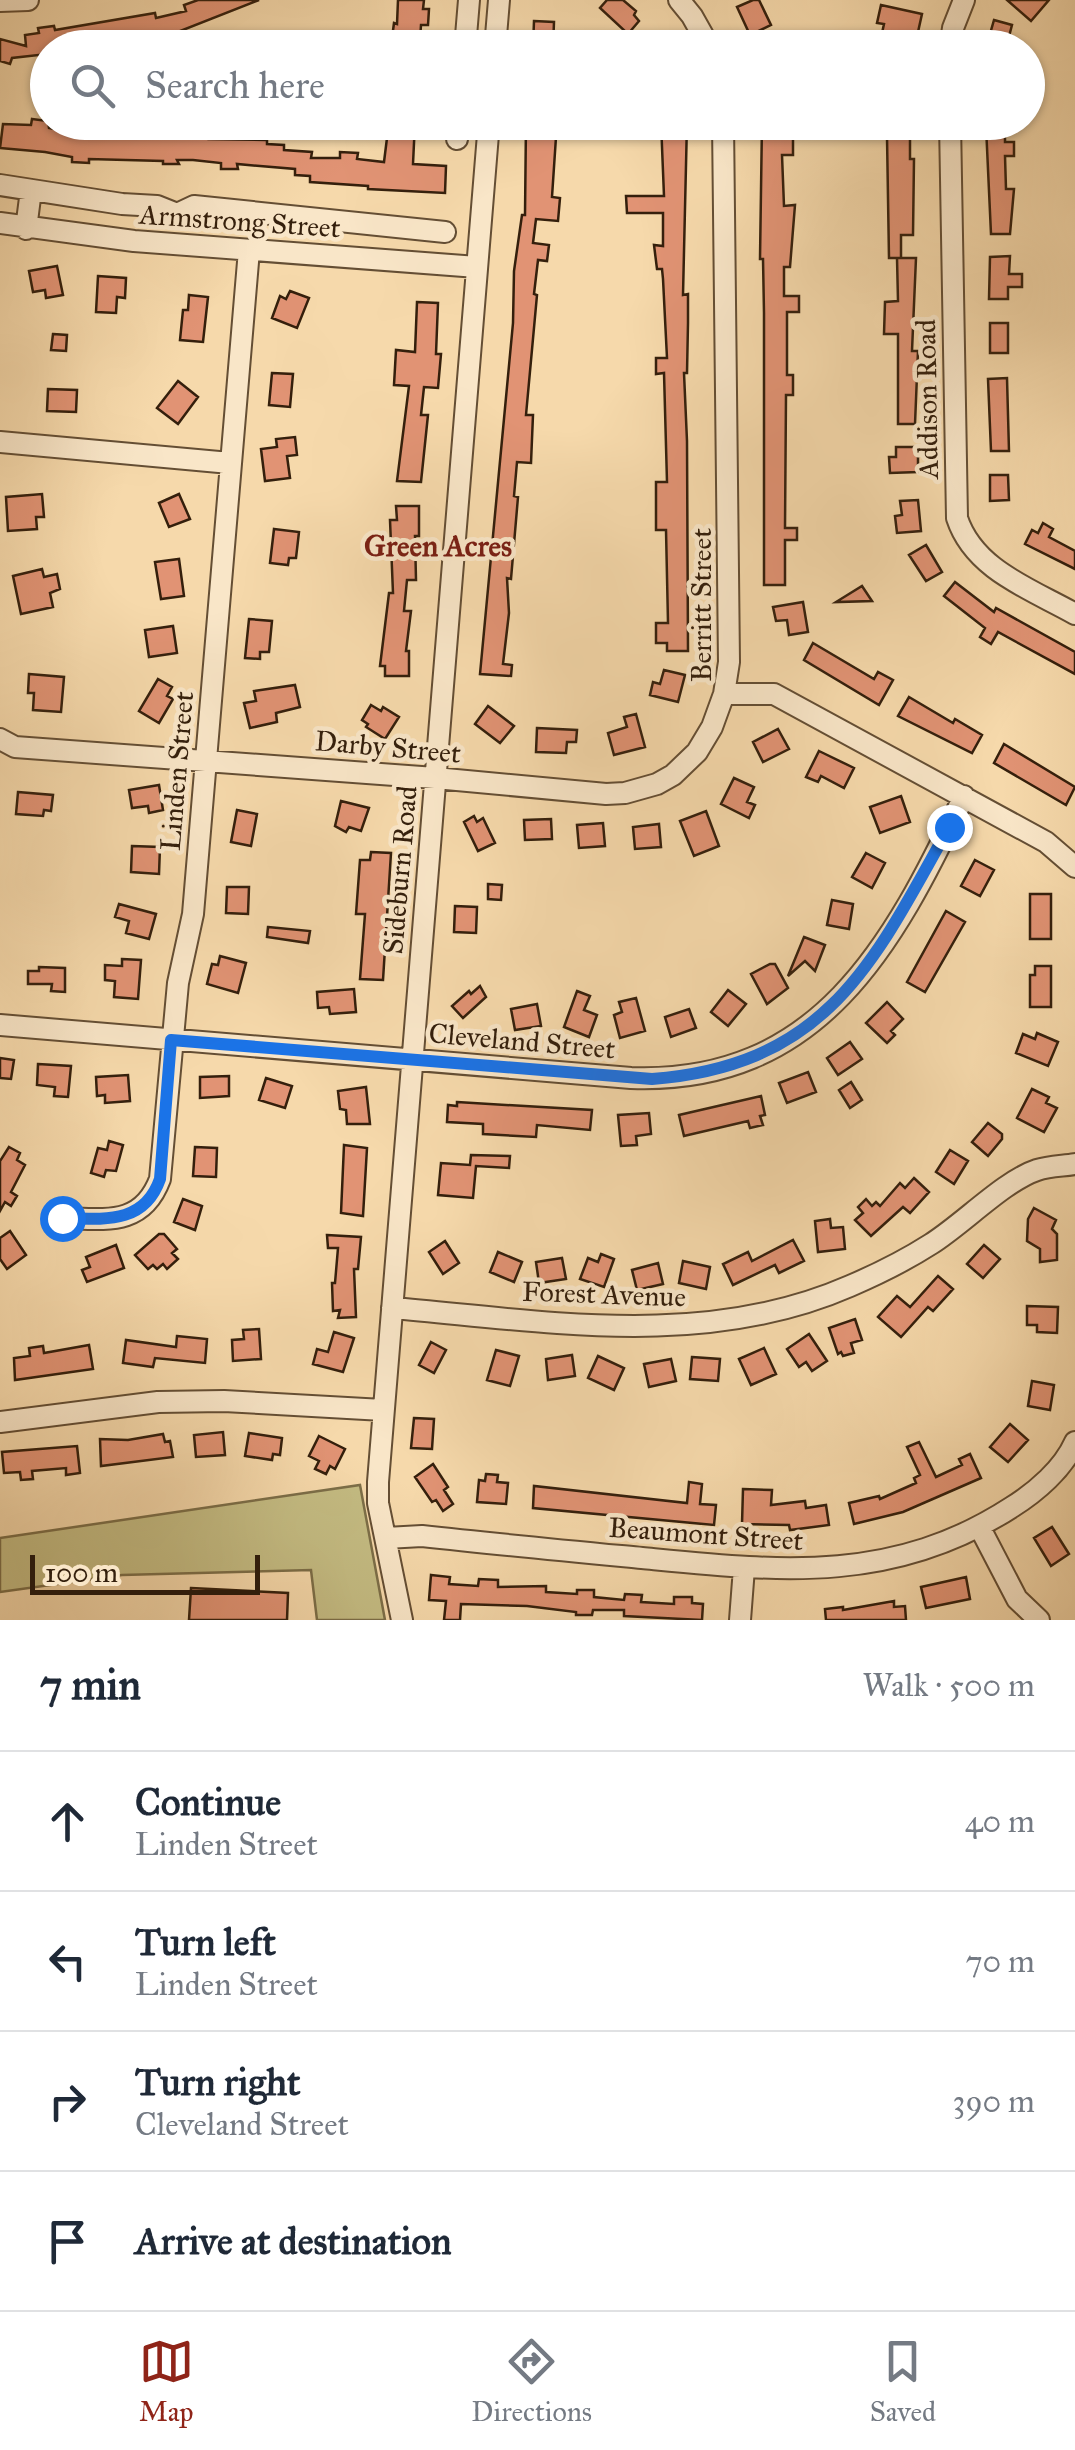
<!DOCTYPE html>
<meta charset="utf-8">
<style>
body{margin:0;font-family:"IM FELL Great Primer",serif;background:#f6f6f7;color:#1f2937}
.scale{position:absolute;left:30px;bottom:25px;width:230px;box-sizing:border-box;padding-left:10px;border:5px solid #341f0c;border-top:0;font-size:28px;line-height:35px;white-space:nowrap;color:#341f0c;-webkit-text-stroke:8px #f9e6c8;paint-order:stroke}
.stop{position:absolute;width:30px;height:30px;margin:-22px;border:8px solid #1a73e8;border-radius:50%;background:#fff}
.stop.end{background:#1a73e8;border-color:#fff;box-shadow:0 2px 10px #0008}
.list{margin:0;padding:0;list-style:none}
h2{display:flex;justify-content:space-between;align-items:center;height:130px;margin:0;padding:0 40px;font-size:42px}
h2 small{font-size:32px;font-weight:400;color:#747a83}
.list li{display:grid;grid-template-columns:65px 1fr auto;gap:30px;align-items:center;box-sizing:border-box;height:140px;padding:0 40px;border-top:2px solid #e0e1e3}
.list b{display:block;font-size:38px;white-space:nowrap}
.list p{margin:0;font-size:32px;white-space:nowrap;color:#747a83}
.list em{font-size:32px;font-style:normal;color:#747a83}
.icon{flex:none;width:55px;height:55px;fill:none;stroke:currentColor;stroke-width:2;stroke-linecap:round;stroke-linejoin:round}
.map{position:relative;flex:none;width:1075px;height:1620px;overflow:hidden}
.search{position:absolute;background:#fff;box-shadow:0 2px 8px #0004;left:30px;right:30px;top:30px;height:110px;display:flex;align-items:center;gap:25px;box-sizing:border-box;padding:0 35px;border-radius:55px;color:#747a83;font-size:38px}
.sheet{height:690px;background:#fff}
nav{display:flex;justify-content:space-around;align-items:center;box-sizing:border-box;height:140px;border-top:2px solid #e0e1e3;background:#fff;font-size:28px;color:#747a83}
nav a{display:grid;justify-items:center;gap:5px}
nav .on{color:#8f2418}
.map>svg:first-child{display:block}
.green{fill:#c4bc83;stroke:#7c6e48;stroke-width:2.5}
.building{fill:#e19374;stroke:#341f0c;stroke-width:2.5}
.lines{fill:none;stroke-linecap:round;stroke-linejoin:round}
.minor-casing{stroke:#644e34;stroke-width:24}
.minor{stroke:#f9e6c8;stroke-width:20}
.route{stroke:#1a73e8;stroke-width:12}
.labels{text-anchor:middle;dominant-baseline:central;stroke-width:9;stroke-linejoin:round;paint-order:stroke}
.street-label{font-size:28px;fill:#341f0c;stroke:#f9e6c8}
.neighbourhood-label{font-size:30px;font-weight:bold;fill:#7a1f14;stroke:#f9e6c8}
</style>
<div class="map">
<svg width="1075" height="1620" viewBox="0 0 1075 1620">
<rect width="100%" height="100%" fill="#f6d9ab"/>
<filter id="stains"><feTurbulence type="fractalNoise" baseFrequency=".002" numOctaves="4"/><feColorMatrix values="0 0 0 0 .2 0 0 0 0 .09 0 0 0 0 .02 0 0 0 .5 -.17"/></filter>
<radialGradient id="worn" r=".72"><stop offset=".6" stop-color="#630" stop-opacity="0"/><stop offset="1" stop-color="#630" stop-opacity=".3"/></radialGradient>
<!-- green -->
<path class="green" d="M360 1485 385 1620H317L311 1570 122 1575 0 1592V1538Z"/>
<!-- building -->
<path class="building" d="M198 0H259L175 33 176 38 133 43 134 48H48V54L12 58 10 64 0 61V39L26 46 25 35 39 33 38 28 54 26 55 30 155 13 156 18 186 11 184 5Z
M398 0H424L423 9H429L428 25H421L420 40 392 38 394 23 397 24Z
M607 0H623L636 11 634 15 639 21 628 34 600 8Z
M753 0H759L771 25 750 35 737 7Z
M1007 0H1049L1031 21Z
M881 5 922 14 916 41 882 33 884 24 877 23Z
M994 20 1012 25 1006 48H986Z
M534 21 554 22 553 48H533Z
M32 119 48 121 49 128 91 136 92 132 133 137 134 134 179 136V132L210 136 209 139 267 140V144L284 145V150L312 152 311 158H340V152L358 153 357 159 384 162 389 122H415L413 164 446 166 445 193 368 189V186L310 182V176L295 175V169L237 164 238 169H221V163L193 160H177L179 164H163V161L89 159V163L72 162V157L45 152 0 148 3 124 31 125Z
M526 122H557L552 197 560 198 558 221 536 219 533 243 549 245 547 261 538 260 534 294 537 295 526 415H533L531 463 517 462 514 496 518 497 511 579 507 578 509 613 503 664 512 665 511 676 480 674 513 323 514 271 522 215H525Z
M661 122H687L683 295 688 294V323L687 373H684L687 441 688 651H667V643H656V623H668L666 530H656V482H667L664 373 656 374V358H667L663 279 662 269H657L654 245 663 246V213H627L626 196H664Z
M762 122H793V155H782L784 206 795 205 790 267H784V296H799V312H787V375H793V395H786L785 528H797V540H785V585H764V313L763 259H760Z
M910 122V159H914L913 235H901V258H889L887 137H877V123Z
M986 126H1005V142H1014V156H1005L1006 189H1014L1010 234H991Z
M1010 256 1009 274H1022V287H1008V299H989L990 257Z
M897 258H916L912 351H918L915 424H898V334H884L885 302 898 301Z
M57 266 63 295 46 298 45 290 33 292 29 271Z
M98 276 126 278 125 298 117 297 116 313 96 312Z
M290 291 309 298 297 328 272 318 280 296 286 299Z
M189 295 208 297 203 342 180 340 183 310H188Z
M417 302 438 303 436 354H441L438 388 424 387 421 415H428L421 482 397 481 409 386 394 385 396 350 415 352Z
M990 323H1008V353H990Z
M53 334 67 335 66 351 51 350Z
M272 373 293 374 290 407 269 405Z
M1007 378 1009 451H991L988 379Z
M178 381 198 397 178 424 157 408Z
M48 389 77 390 76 412 47 411Z
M295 437 297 455 287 456 290 478 265 481 261 449 277 447 276 439Z
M896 447H918V472L890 473 889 457H896Z
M990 475H1008L1009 500 990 501Z
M42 494 44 517H36L37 529 8 531 6 497Z
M179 494 190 519 169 527 159 503Z
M918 500 921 531 897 533 895 516 902 515 900 501Z
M396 506H419V536H415L416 580H407L404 611H411L406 651H409V676H385V666H380L389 593H393L390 520H397Z
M1043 523 1053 529 1049 537 1075 551V569L1025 544 1032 530 1038 533Z
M274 529 299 532 296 558H289L288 565 270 563Z
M926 545 942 572 926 581 909 555Z
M179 559 184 596 161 599 155 562Z
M42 569 44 577 57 574 60 589 50 593 53 607 21 614 13 576Z
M955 582 994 612 996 608 1075 652V674L998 632 991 644 980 637 985 628 944 596Z
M862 586 872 601 836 602Z
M803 602 808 632 789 635 787 620 776 621 773 607Z
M249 619 272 621 269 652H260V659L245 658Z
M173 626 177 653 149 657 145 630Z
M813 643 874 679 878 672 893 680 879 705 804 660Z
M664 670 685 675 678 702 650 695 653 682 660 684Z
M29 674 64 677 61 712 33 710 34 693H28Z
M158 679 172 687 167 696 173 699 159 723 139 711Z
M295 685 300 707 276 713 277 722 250 728 244 703 256 701 254 691Z
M909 697 953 723 955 719 982 735 972 753 898 716Z
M371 705 381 711 383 707 399 717 385 739 366 727 368 724 362 720Z
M488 706 514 726 500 743 475 724Z
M636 714 645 747 614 755 608 733 627 727 624 717Z
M537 728 577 730 576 742H567L566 753 536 752Z
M778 729 789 749 763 762 753 742Z
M1004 744 1075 787 1066 805 994 763Z
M819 751 854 768 844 788 821 776 818 782 806 777Z
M734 778 754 787 747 802 755 805 749 818 721 804Z
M159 785 163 810 149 813 148 806 132 808 129 790Z
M18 792 53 795 51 811 44 810 43 816 16 814Z
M901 796 910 822 880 833 870 807Z
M341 801 369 808 361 831 349 827 346 832 335 826Z
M237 810 257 814 251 846 231 842Z
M706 811 719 846 694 856 680 821Z
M474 816 477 822 483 818 495 843 478 851 464 822Z
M551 819 552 839 525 840 524 820Z
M603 823 605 846 579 848 577 825Z
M659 824 661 847 635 849 633 827Z
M132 846 160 847 159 874 131 872Z
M371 852 391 853 383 980 360 979 365 914H356L360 860H370Z
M866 853 885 863 872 888 852 877Z
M975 860 994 870 980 896 961 886Z
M488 884 502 885 501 900 488 899Z
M227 887H249L248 914 226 913Z
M1030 894H1051V939H1030Z
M832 900 853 904 849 929 827 925Z
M119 904 156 914 149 939 126 933 129 921 115 917Z
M455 906 477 907 476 933 454 932Z
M946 911 965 922 925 992 907 982Z
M268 927 310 931 308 943 267 937Z
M804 937 825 945 815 971 805 961 788 976Z
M220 956 246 963 238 993 207 984 212 964 218 965Z
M122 959 141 960 138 999 114 997 115 981 105 980V965L122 966Z
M770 964H775L788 988 767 1004 751 974Z
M1035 966H1051V1007H1030V975H1035Z
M39 967 65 968V992L51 991 52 984H28V971H39Z
M480 986 486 997 463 1018 452 1006 469 991 471 994Z
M354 989 356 1012 330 1014 329 1007 318 1008 317 992Z
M728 990 746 1004 728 1026 711 1012Z
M577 991 590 996 584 1010 597 1015 589 1037 564 1027Z
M636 998 645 1031 620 1038 614 1015 622 1012 619 1002Z
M887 1002 903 1019 891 1031 895 1035 887 1043 866 1023Z
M537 1004 541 1026 515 1030 511 1009Z
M689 1009 696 1028 671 1037 665 1017Z
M1037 1033 1058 1042 1048 1066 1016 1053 1023 1034 1035 1039Z
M850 1042 862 1059 838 1075 827 1058Z
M0 1058 14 1060 11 1079 0 1078Z
M38 1064 71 1066 68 1097 54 1096 55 1087 37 1085Z
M808 1072 816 1092 787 1103 779 1083Z
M128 1075 130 1101 105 1103V1095L97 1096 96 1077Z
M229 1076V1096L200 1098V1077Z
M266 1078 292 1086 285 1108 259 1100Z
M851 1082 862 1100 850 1108 839 1090Z
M366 1087 370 1124H347L346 1110 340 1109 338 1091Z
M1032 1089 1049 1097 1046 1103 1057 1108 1044 1132 1017 1118Z
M761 1096 765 1115 760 1116 763 1125 750 1128 748 1121 684 1136 679 1115Z
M457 1102 592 1110 590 1130 537 1125 536 1137 483 1134V1124L447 1122 448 1105 457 1106Z
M649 1113 651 1134 636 1136 637 1145 621 1146 618 1115Z
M988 1123 1002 1134V1139L988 1156 972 1142Z
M109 1141 123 1145 116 1171 106 1170 104 1177 91 1173 98 1148 107 1150Z
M344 1145 367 1148 363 1216 341 1213Z
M9 1147 20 1153 17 1160 25 1165 11 1192 17 1196 11 1206 5 1202 0 1211V1161Z
M195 1147 217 1148 216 1177 193 1176Z
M950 1150 968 1161 954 1184 936 1172Z
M471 1155 510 1156 509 1168 476 1166 473 1198 438 1195 441 1163 470 1165Z
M914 1178 929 1192 910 1213 903 1207 871 1236 855 1220 863 1213 858 1207 866 1199 872 1206 876 1202 880 1206 900 1183 905 1188Z
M183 1199 202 1206 195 1230 174 1222Z
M1034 1208 1056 1220 1052 1229 1057 1234V1260L1040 1262V1249L1027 1241 1028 1219Z
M830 1219 831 1228 843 1227 845 1249 818 1252 815 1221Z
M10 1231 26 1255 7 1269 0 1259V1238Z
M159 1234H164L177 1249 172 1253 178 1259 167 1269 163 1264 157 1269 153 1265 148 1269 135 1255Z
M327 1235 361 1237 358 1269H354L356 1317 338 1318 340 1310 333 1311 332 1283H335L338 1248H328Z
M793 1240 804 1261 779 1273 775 1265 733 1285 723 1264 748 1252 752 1261Z
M445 1241 459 1263 443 1274 429 1252Z
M116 1245 124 1268 87 1282 82 1270 90 1267 86 1257Z
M984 1245 1000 1259 983 1278 967 1264Z
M498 1252 522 1262 514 1282 490 1272Z
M601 1254 614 1259 604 1287 580 1279 588 1258 598 1262Z
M562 1258 566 1279 539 1283 536 1262Z
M683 1261 710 1267 706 1289 679 1283Z
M658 1263 663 1284 637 1290 632 1270Z
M938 1276 953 1289 933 1311 928 1307 901 1337 878 1317 897 1296 910 1307Z
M1027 1306 1058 1307 1057 1333 1037 1332V1325H1027Z
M855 1319 862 1340 851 1343 854 1353 843 1356 841 1352 838 1354 829 1328Z
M259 1329 261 1359 233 1361 232 1340 244 1339 243 1330Z
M334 1332 354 1338 343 1372 313 1364 317 1349 328 1352Z
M809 1334 827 1361 812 1371 806 1362 799 1367 787 1349Z
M177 1336 207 1339 205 1363 155 1358 153 1367 123 1363 126 1340 176 1347Z
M431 1342 446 1350 434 1373 419 1365Z
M89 1345 93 1369 15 1380 14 1358 30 1356 29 1348 43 1346 44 1353Z
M764 1348 776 1374 751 1385 739 1359Z
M496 1350 519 1356 510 1386 487 1380Z
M572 1355 575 1376 548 1380 546 1359Z
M598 1356 624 1368 614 1390 588 1378Z
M692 1357 720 1359 718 1381 690 1379Z
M671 1359 676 1381 649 1387 644 1364Z
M1032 1381 1054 1385 1050 1410 1028 1406Z
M414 1418 434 1419 432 1449 411 1448Z
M1010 1424 1028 1440 1008 1462 990 1447Z
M223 1432 225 1455 196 1457 194 1435Z
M249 1433 282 1438 280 1455 273 1454 272 1460 245 1456Z
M163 1434 165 1442 170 1441 173 1457 101 1466 100 1439 128 1440Z
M319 1436 345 1449 335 1469 330 1466 326 1474 315 1469 319 1461 309 1456Z
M919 1442 936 1477 962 1465 959 1459 970 1454 981 1478 903 1512 854 1524 849 1503 879 1496 880 1499 916 1483 914 1478 920 1475 907 1447Z
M77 1446 80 1473 66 1475V1468L32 1471 33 1479 21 1480 20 1472 4 1473 2 1452Z
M433 1464 448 1487 444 1490 453 1504 443 1511 436 1500 432 1502 415 1477Z
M486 1474 498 1475 497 1482 508 1483 506 1504 477 1502 479 1480 485 1481Z
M689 1482 702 1484 700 1504 716 1505 714 1525 533 1508 534 1486 687 1503Z
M743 1489 772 1490 771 1505 805 1501 806 1508 826 1505 829 1525 790 1530 789 1525 742 1524Z
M1052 1527 1069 1554 1051 1566 1034 1538Z
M431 1575 450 1577 449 1584 478 1586 479 1579 498 1580V1587L546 1586V1592L577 1594V1590H594V1597L624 1600 625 1594 642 1595 641 1602 674 1604V1597H692V1603L703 1604 702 1620 624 1616V1610H593L592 1615H576V1612L527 1606 461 1604 460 1620H444L446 1601 429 1600Z
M966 1577 970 1599 926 1608 921 1587Z
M191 1588 288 1593 287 1620H189Z
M894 1601V1607L905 1606 906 1620H826L825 1609 843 1607V1610Z"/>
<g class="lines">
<!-- minor casing -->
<g class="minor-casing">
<path id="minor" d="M679 0 692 16 710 48
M0 1 28 0
M465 48 469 0
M495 48 499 0
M950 48 953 28 964 0
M950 122 957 518C974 570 1031 589 1075 614
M457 139 459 122
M0 185 122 204 157 206 177 214 194 206 445 232
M0 223 134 241 477 267
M26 229 31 190
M0 442 230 463
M724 694H774L1046 842 1075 867
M0 739 15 747 435 778 606 794 625 793 657 784 673 775 697 752 712 727 724 694 729 662 723 122
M0 1025 631 1078C819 1085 893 945 964 796
M62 1218C105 1219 142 1227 160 1179L178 983 193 914 249 250
M392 1308C545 1321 704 1350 850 1286 878 1274 906 1260 931 1244 963 1224 1004 1181 1037 1170 1049 1166 1063 1166 1075 1164
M0 1422 158 1402 224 1401 383 1410
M980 1528 1017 1599 1039 1620
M386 1538 422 1536C495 1544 569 1551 642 1558 777 1571 892 1585 1012 1507 1036 1492 1063 1469 1075 1442
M402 1620 378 1503V1482L489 122
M740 1620 744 1568"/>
</g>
<!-- minor -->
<use href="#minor" class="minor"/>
</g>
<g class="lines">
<!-- route -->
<path class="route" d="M62 1218C103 1219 144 1225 160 1179L171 1040 652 1079C827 1065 873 964 949 827"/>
</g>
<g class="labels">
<!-- street labels -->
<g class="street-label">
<text transform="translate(240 221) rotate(4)">Armstrong Street</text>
<text transform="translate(927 399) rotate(-91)">Addison Road</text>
<text transform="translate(701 605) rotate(-90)">Berritt Street</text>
<text transform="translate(388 747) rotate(5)">Darby Street</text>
<text transform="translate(177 771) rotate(-85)">Linden Street</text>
<text transform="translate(400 870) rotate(-85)">Sideburn Road</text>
<text transform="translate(522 1041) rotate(5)">Cleveland Street</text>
<text transform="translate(604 1294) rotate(2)">Forest Avenue</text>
<text transform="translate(706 1534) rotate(4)">Beaumont Street</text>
</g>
<!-- neighbourhood labels -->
<g class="neighbourhood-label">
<text x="438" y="546">Green Acres</text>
</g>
</g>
<rect width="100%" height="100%" filter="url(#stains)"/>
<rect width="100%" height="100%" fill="url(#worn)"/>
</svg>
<div class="scale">100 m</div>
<div class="stop" style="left:62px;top:1218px"></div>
<div class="stop end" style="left:949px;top:827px"></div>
<div class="search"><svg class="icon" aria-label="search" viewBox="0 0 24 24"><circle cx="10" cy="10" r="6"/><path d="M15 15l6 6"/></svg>Search here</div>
</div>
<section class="sheet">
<h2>7 min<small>Walk · 500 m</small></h2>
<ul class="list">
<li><svg class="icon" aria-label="ahead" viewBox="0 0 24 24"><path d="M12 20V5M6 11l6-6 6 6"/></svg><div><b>Continue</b><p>Linden Street</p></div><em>40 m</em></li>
<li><svg class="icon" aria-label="left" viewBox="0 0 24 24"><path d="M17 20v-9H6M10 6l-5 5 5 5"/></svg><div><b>Turn left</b><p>Linden Street</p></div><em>70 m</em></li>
<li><svg class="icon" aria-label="right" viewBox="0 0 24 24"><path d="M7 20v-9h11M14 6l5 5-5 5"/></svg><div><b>Turn right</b><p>Cleveland Street</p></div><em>390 m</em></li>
<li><svg class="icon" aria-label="arrive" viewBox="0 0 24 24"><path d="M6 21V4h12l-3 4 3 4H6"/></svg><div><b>Arrive at destination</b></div></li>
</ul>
</section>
<nav>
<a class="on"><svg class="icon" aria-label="map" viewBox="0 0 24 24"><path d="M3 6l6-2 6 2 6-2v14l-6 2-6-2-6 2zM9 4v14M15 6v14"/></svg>Map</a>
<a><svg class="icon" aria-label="directions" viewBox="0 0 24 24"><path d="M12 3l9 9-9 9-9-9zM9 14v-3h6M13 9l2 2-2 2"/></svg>Directions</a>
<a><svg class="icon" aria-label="saved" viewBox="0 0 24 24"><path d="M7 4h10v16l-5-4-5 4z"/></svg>Saved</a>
</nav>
